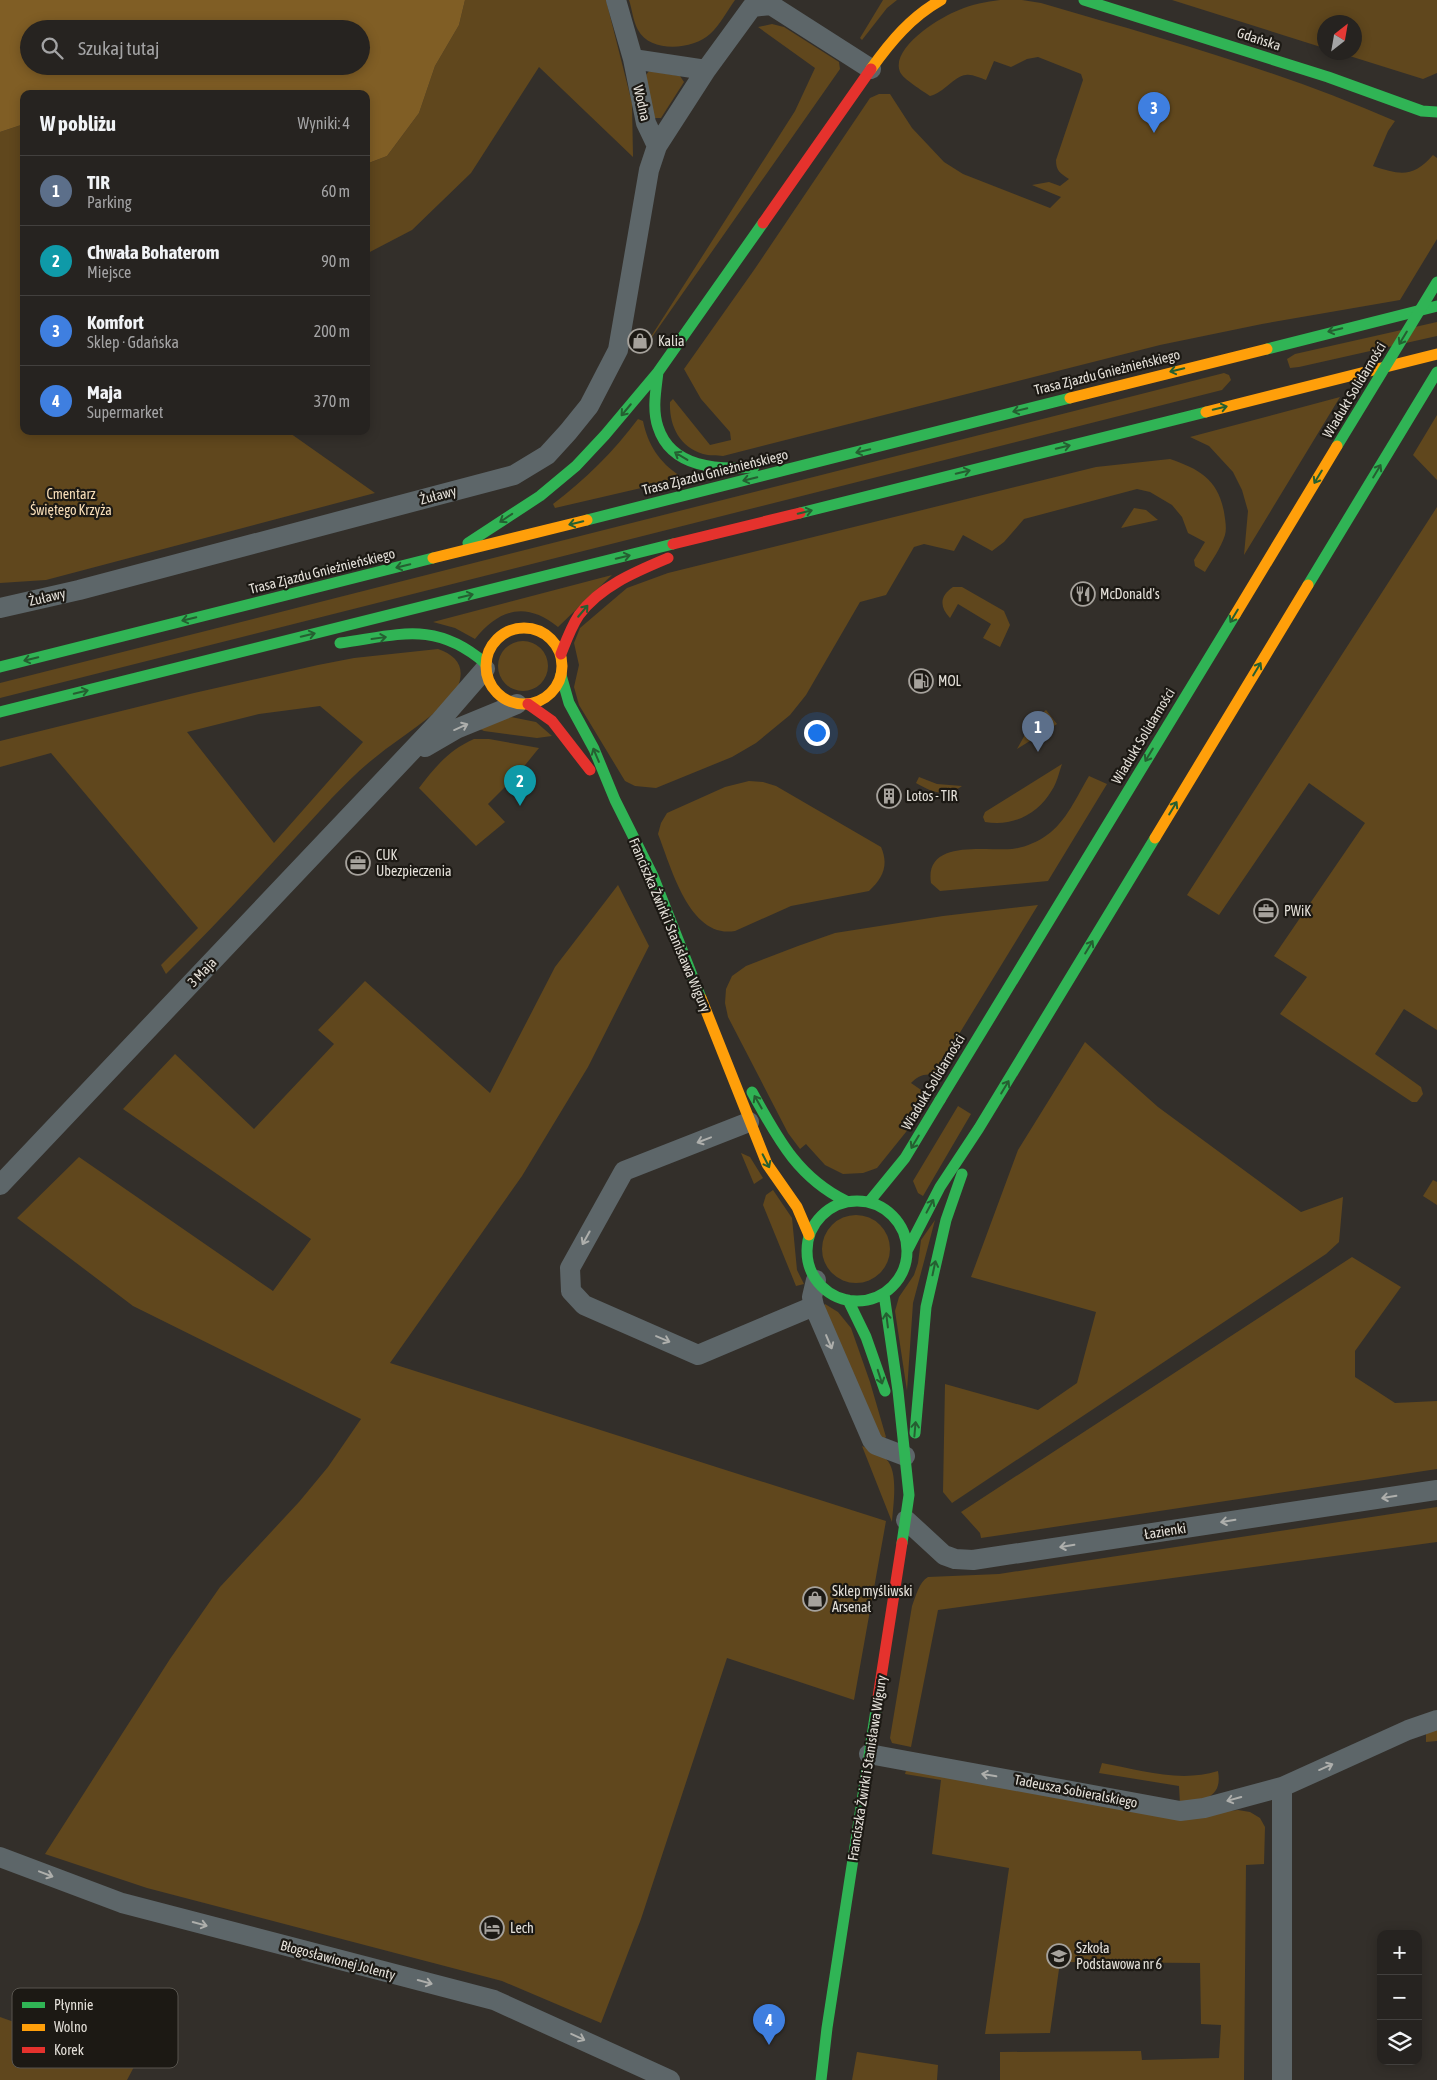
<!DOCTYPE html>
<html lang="pl">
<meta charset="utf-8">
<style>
body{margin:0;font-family:"Asap Condensed",sans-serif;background:#322f2d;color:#f1f3f6}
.controls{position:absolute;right:15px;bottom:15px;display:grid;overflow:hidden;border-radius:10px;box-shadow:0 2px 12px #0003}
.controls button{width:45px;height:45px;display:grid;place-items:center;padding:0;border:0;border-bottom:1px solid #42403e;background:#262320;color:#f1f3f6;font:25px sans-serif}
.compass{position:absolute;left:1317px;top:15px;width:45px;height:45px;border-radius:50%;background:#262320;box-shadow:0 2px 12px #0003;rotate:31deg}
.you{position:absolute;left:816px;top:732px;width:18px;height:18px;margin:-12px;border:4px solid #fff;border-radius:50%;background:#1a73e8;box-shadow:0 0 0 8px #1a73e833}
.badge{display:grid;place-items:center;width:32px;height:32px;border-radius:50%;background:#ea580c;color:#fff;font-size:16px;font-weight:700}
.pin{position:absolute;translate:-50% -41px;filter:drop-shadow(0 1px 2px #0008)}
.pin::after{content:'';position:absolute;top:26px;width:18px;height:15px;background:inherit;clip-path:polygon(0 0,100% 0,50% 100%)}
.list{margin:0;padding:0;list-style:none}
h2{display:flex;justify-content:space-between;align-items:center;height:65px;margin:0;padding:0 20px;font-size:21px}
h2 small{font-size:16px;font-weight:400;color:#a4a4a5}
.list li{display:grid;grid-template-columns:32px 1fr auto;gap:15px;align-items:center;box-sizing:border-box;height:70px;padding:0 20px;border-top:1px solid #42403e}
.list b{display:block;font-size:19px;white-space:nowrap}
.list p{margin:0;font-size:16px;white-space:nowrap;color:#a4a4a5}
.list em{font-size:16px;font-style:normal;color:#a4a4a5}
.icon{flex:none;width:28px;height:28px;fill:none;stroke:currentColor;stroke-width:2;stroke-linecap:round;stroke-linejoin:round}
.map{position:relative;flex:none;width:1437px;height:2080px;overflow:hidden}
.search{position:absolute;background:#262320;box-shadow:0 2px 12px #0003;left:20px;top:20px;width:350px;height:55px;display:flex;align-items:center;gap:12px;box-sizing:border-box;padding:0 18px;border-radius:28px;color:#a4a4a5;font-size:19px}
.panel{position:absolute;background:#262320;box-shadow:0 2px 12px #0003;left:20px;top:90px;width:350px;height:345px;border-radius:10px}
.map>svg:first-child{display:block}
.green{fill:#60471d;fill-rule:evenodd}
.water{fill:#805e25;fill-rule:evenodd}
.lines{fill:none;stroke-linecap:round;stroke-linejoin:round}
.street{stroke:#5d6669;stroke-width:20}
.fast{stroke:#30b455;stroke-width:11}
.slow{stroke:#ff9f0a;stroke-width:11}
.jam{stroke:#e5322d;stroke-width:11}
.fast-bridge{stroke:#30b455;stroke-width:11}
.slow-bridge{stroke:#ff9f0a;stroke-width:11}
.oneway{stroke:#255f31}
.oneway2{stroke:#aeafac}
.labels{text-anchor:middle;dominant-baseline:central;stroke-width:4.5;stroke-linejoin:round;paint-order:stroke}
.street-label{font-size:14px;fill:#e4e0d9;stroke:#1c1914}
.poi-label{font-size:14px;fill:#e4e0d9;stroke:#1c1914;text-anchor:start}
.park-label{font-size:14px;fill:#f9dfb9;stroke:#1c1914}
.key{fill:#1c1914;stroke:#58554f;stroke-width:1}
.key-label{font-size:14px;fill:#e4e0d9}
</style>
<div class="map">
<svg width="1437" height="2080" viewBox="0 0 1437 2080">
<rect width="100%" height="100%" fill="#332f2a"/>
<!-- green -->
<path class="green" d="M465 0H606L632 103 633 157 539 67 471 173 412 230 366 254V164L387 156 419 113 435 66 459 25Z
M629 0H735C727 11 720 25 710 34 693 50 650 53 638 30 633 21 632 9 629 0Z
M883 0H897L887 8 862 40 860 38Z
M1000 0H1022L1041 3C1161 38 1281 71 1395 121L1388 131 1373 166C1400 175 1413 178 1433 155L1437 158V239L1400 300 1262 324 1160 345 723 456C717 455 709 456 703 454 679 447 669 425 670 402L673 399 710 445 731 440 730 432 701 399 684 369 754 270 870 98 879 94H890L912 128 944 162 963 174 1050 208 1061 197 1032 185 1049 182 1060 186 1069 179C1060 173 1056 171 1056 160L1083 80 1081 74 1038 57 1027 59 1011 67 994 61 986 80C980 78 972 74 966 75 954 76 944 93 930 96 923 91 903 79 900 72 890 48 940 17 959 10 972 4 986 2 1000 0Z
M1172 0H1437V73L1423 79 1340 53 1354 52V22H1324V48Z
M772 24 784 27 839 62 840 69 638 357 795 111 815 68 758 27Z
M649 71 680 76 684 82 661 118H653L646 75Z
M24 124V431H287L375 493 46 580 0 583V132Z
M1437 322V336L1299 367 1290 368 1287 359 1295 354Z
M1224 373 1229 375 1231 380 1222 390 0 698V683Z
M1340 397 1244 555 1248 511 1242 490 1233 472 1209 446 1190 437Z
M1437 415V480L1413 455Z
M638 419 643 421C648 445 659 462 680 476V479L555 508 553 504C585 480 614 451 638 419Z
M1170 459C1199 469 1218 479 1224 512 1225 519 1227 528 1225 535 1221 548 1212 560 1205 572L1195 566 1194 560 1205 542 1188 533 1182 517 1172 505 1150 492 1137 489 1024 519 1004 542 992 551 963 535 954 551 924 544 914 547 886 595 860 602 806 695 790 715 756 743 732 757 656 788 635 786 625 781 579 705 574 687 579 665 574 643 580 628 627 588 668 573 1096 467Z
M1437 507V1030L1404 1009 1375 1054 1421 1087 1423 1094 1417 1102H1412L1280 1014 1307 977 1274 956 1365 823 1309 783 1219 915 1187 895Z
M1134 508 1146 510 1158 520 1121 528Z
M612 575 558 627C526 601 499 609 475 639L455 628 433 622Z
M953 587H962L1004 611 1010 625 1000 647 983 638 991 624 958 604 950 618C939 606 940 596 953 587Z
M498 666a25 25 0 1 1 50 0a25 25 0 1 1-50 0Z
M438 649C458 656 466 668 457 689 449 706 399 739 382 752 350 776 324 807 296 837 254 883 211 930 166 974L161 965 198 928 51 753 0 767V741L194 693 318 665 354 658ZM320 706 363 742 274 843 187 732 259 714Z
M1046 710 1057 724 1017 749 1031 724Z
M511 717 536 722 552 736 537 738 484 731 478 728Z
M474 739H489L539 748 517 775 488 804 505 822 476 846 419 788C435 767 449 750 474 739Z
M1062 764C1059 772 1057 783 1052 790 1038 814 1013 827 985 822L983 817 985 812Z
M1089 776 1107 784 1048 881 940 891 931 883C924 839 985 851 1012 849 1023 848 1038 842 1047 835 1066 822 1077 796 1089 776Z
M919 777 937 784 962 786C945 798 932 792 916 783Z
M749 781 763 782 776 786 881 847C889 865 883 878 869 891L791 906 735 931C689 939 671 866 658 834L661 823 667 813 725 787Z
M618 885 649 946 588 1067 522 1176 390 1363 886 1521 854 1700 727 1658 641 1919 601 2023 502 1981 147 1888 45 1854 170 1659 220 1587 299 1502 328 1467 361 1419 133 1306 17 1218 79 1157 273 1291 311 1239 123 1109 175 1054 254 1129 334 1044 318 1030 365 981 490 1093 555 967Z
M1038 905 934 1075C925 1073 917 1076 911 1083L924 1092 910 1127 877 1168 863 1173 843 1174 825 1165 806 1144 800 1149 788 1133 728 1017 725 1003 726 989 732 976 746 966 798 946 835 933 943 916Z
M1085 1042 1158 1107 1301 1212 1343 1197 1339 1242 1326 1254 952 1503 943 1492 945 1384 1038 1410 1077 1383 1096 1312 971 1277 1018 1150Z
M958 1106 971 1114 923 1196 918 1193 913 1181Z
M741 1153 750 1157 763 1178 754 1184Z
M1433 1180 1437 1182V1205L1423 1196Z
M773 1190 792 1218 797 1270 804 1284 796 1286 763 1205 766 1195Z
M822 1249a34 34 0 1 1 68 0a34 34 0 1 1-68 0Z
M935 1220 913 1303 907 1391 895 1311 899 1297 914 1275 918 1263 921 1240Z
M1352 1257 1401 1287 1355 1351V1377L1395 1403 1437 1401V1469L981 1538 980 1533 961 1512Z
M825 1304 838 1312 851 1328 870 1382 886 1437 884 1439 876 1434 823 1307Z
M862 1446C870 1449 880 1453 886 1459 899 1471 893 1506 892 1522Z
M1437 1507V1542L938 1610 911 1747 892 1743 890 1738 912 1606C916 1596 919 1582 928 1577L999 1574Z
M1437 1729V1741L1426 1742V1733Z
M1102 1763C1140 1770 1180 1783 1218 1771 1223 1799 1202 1800 1180 1804L1179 1786 1099 1773Z
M907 1767 1181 1817 1238 1810 1250 1812 1260 1818 1265 1827 1264 1864 1246 1865 1244 2080H1000V2052L1141 2051 1142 2060 1219 2058 1221 2025 1201 2024 1200 1963 1060 1962 1050 2033 985 2034 1009 1868 932 1854 941 1780 905 1774Z
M0 2017 135 2065 127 2080H0Z
M857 2052 938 2065 937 2080H852Z"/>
<!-- water -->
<path class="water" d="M0 0H465L459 25 435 66 419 113 387 156 366 164V94H24V124L0 132ZM29 29H361V66H29Z"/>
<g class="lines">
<!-- street -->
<path class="street" d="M616 0 633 59 646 123 657 146
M633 59 706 70
M0 608 79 590 514 475 547 455 568 432 589 406 618 350 649 170 657 146 706 70 752 7 771 5 871 69
M425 747 456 729 517 704
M749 1122 624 1171 570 1268 571 1291 584 1305 698 1355 814 1306
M0 1185 439 722 485 669
M816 1280 812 1297 814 1306 872 1440 876 1445 905 1456
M906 1520 944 1555 955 1559 973 1560 1437 1490
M869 1754 1180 1811 1204 1808 1282 1787 1408 1730 1437 1720
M1282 1787V2080
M0 1857 122 1903 494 2000 670 2080"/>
<!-- fast -->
<path class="fast" d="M1084 0 1328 77 1422 111 1437 112
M1267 349 1437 306
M658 372C656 390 652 409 658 427 671 468 718 470 754 467
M800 513 1206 412
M587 520 1070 398
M468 543 540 496 576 466 605 435 658 372 763 223
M1308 585 1437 372
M340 643C399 635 435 620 485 663
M0 667 433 558
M561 675 569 703 594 749 615 800 653 876 701 998
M0 712 673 544
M752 1092C777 1137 797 1177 846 1201
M807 1251a50 50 0 1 1 100 0a50 50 0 1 1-100 0Z
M869 1202 905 1158 940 1100
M908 1249 940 1187 979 1128 1155 838
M884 1294 898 1391 909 1495 902 1543
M848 1300 866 1337 885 1391
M915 1433 926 1307 946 1220 962 1174
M821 2080 827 2028 878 1697"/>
<!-- slow -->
<path class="slow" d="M871 69C891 41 911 17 941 0
M1070 398 1267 349
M1206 412 1437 354
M433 558 587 520
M486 666a38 38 0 1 1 76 0a38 38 0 1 1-76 0Z
M1155 838 1308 585
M701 998 767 1164 797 1207 809 1235"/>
<!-- jam -->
<path class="jam" d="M763 223 871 69
M673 544 800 513
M561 654C566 641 571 627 579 615 600 586 637 571 668 558
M528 704 552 721 590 770
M878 1697 902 1543"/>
<!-- fast-bridge -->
<path class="fast-bridge" d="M1337 446 1437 282
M940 1100 1235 615"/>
<!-- slow-bridge -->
<path class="slow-bridge" d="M1235 615 1337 446"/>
</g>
<!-- one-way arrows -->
<defs><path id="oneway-shaft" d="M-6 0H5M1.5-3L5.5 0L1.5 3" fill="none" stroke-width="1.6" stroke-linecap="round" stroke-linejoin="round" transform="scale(1.25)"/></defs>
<g class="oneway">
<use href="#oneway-shaft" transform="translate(1335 330) rotate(166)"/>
<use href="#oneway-shaft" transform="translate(1403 338) rotate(121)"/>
<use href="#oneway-shaft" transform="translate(1177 370) rotate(166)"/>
<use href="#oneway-shaft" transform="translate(1220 408) rotate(-14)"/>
<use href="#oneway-shaft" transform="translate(626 410) rotate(130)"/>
<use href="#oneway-shaft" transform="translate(1020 410) rotate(166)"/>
<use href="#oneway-shaft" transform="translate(1063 447) rotate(-14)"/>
<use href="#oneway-shaft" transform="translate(863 451) rotate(166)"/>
<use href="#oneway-shaft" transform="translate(681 456) rotate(-149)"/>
<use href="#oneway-shaft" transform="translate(1377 471) rotate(-59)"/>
<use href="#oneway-shaft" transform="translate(963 472) rotate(-14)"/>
<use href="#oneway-shaft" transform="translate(1318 477) rotate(121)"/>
<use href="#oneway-shaft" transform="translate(750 479) rotate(166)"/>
<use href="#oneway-shaft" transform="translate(805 512) rotate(-14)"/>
<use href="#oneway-shaft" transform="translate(506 518) rotate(146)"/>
<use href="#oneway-shaft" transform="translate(576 523) rotate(166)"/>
<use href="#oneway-shaft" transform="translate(623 557) rotate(-14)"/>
<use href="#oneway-shaft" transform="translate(403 566) rotate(166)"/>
<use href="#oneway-shaft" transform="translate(466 596) rotate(-14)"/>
<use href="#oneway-shaft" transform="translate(583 611) rotate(-50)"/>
<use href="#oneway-shaft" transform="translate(1234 616) rotate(121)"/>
<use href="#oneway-shaft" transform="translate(189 619) rotate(166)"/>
<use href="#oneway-shaft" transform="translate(308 635) rotate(-14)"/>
<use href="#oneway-shaft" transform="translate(379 638) rotate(-8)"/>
<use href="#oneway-shaft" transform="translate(31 659) rotate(166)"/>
<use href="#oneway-shaft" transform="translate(1257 669) rotate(-59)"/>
<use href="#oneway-shaft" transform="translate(81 692) rotate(-14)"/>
<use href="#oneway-shaft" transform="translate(596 755) rotate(-113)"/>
<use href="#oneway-shaft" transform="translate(1149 755) rotate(121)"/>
<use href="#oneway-shaft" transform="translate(1173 808) rotate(-59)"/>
<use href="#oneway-shaft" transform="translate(1089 947) rotate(-59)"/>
<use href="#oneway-shaft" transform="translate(1005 1087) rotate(-59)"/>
<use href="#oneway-shaft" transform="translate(758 1102) rotate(-120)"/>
<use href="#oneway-shaft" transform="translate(915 1142) rotate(121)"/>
<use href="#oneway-shaft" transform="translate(766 1161) rotate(63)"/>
<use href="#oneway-shaft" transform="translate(930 1206) rotate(-62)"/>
<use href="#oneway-shaft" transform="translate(934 1268) rotate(-78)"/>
<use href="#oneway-shaft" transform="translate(887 1320) rotate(-97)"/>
<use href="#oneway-shaft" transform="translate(880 1377) rotate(72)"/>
<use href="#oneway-shaft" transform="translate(915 1429) rotate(-85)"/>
</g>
<g class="oneway2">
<use href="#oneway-shaft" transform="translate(461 727) rotate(-24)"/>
<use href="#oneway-shaft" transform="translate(704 1140) rotate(159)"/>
<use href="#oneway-shaft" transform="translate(586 1238) rotate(119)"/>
<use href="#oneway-shaft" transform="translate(663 1339) rotate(23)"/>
<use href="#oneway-shaft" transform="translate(829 1342) rotate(67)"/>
<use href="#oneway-shaft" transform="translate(1389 1497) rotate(171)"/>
<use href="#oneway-shaft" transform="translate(1228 1521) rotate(171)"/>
<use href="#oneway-shaft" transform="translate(1067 1546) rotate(171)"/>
<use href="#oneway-shaft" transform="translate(1326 1767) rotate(-24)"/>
<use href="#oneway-shaft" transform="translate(989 1775) rotate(-170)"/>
<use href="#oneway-shaft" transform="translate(1234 1799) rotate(165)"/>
<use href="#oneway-shaft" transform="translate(46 1874) rotate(21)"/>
<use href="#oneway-shaft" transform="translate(200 1924) rotate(15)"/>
<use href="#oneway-shaft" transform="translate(425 1982) rotate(15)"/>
<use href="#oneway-shaft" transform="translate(578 2037) rotate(25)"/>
</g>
<!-- icons -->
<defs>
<g id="shop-ring" transform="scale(1.25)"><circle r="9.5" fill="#1c1914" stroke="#a6a29c" stroke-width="1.5"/><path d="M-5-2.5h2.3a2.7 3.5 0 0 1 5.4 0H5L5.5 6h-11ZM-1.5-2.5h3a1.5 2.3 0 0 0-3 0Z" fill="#a6a29c"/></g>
<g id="restaurant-ring" transform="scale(1.25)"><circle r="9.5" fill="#1c1914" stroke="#a6a29c" stroke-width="1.5"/><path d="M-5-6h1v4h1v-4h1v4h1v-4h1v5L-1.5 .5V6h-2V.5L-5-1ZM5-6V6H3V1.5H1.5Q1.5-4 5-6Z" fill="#a6a29c"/></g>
<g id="fuel-ring" transform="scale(1.25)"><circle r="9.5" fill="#1c1914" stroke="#a6a29c" stroke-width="1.5"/><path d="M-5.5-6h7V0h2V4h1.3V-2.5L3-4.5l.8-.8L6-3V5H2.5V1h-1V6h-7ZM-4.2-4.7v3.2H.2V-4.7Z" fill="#a6a29c"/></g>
<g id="building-ring" transform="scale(1.25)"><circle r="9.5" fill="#1c1914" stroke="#a6a29c" stroke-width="1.5"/><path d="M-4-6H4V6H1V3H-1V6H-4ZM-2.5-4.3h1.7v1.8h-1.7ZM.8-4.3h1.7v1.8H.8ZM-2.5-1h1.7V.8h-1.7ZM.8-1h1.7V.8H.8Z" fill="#a6a29c"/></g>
<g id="office-ring" transform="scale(1.25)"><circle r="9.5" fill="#1c1914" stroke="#a6a29c" stroke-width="1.5"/><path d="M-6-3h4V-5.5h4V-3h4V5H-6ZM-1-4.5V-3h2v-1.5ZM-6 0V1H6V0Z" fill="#a6a29c"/></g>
<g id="hotel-ring" transform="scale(1.25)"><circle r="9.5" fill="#1c1914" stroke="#a6a29c" stroke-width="1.5"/><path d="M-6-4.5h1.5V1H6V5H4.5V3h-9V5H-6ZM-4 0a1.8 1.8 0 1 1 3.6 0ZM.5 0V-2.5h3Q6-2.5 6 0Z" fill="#a6a29c"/></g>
<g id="school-ring" transform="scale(1.25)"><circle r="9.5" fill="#1c1914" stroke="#a6a29c" stroke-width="1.5"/><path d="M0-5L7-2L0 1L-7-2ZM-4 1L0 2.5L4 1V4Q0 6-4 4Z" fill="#a6a29c"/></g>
</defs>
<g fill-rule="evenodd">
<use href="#shop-ring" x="640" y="341"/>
<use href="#restaurant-ring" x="1083" y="594"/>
<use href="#fuel-ring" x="921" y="681"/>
<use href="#building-ring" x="889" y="796"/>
<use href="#office-ring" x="358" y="863"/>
<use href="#office-ring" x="1266" y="911"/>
<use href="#shop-ring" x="815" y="1599"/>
<use href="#hotel-ring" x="492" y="1928"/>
<use href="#school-ring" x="1059" y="1956"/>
</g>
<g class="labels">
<!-- street labels -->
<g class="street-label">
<text transform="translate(1259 39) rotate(18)">Gdańska</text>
<text transform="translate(642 103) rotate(77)">Wodna</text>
<text transform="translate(1107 372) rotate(-14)">Trasa Zjazdu Gnieźnieńskiego</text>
<text transform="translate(1354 390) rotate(-59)">Wiadukt Solidarności</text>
<text transform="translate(715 472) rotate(-14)">Trasa Zjazdu Gnieźnieńskiego</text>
<text transform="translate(438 495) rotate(-15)">Żuławy</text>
<text transform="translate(322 571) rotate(-14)">Trasa Zjazdu Gnieźnieńskiego</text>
<text transform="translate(47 597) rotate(-13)">Żuławy</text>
<text transform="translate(1143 736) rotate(-59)">Wiadukt Solidarności</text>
<text transform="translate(670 925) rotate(67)">Franciszka Żwirki i Stanisława Wigury</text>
<text transform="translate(202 972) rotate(-46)">3 Maja</text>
<text transform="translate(933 1082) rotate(-59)">Wiadukt Solidarności</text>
<text transform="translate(1165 1531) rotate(-9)">Łazienki</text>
<text transform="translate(867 1768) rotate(-81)">Franciszka Żwirki i Stanisława Wigury</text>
<text transform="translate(1076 1791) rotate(11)">Tadeusza Sobieralskiego</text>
<text transform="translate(338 1960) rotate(15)">Błogosławionej Jolenty</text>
</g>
<!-- poi labels -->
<g class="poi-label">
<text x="658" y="341">Kalia</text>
<text x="1100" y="594">McDonald's</text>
<text x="938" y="681">MOL</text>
<text x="906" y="796">Lotos - TIR</text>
<text x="376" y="855">CUK<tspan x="376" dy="16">Ubezpieczenia</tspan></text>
<text x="1284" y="911">PWiK</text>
<text x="832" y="1591">Sklep myśliwski<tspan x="832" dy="16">Arsenał</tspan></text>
<text x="510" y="1928">Lech</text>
<text x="1076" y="1948">Szkoła<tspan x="1076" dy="16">Podstawowa nr 6</tspan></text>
</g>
<!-- park labels -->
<g class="park-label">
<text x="71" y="494">Cmentarz<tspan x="71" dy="16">Świętego Krzyża</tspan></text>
</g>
</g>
<!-- legend -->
<rect x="12" y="1988" width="166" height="80" rx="8" class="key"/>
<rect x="22" y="2002" width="23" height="6" fill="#30b455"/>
<rect x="22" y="2024" width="23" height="7" fill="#ff9f0a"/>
<rect x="22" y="2047" width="23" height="6" fill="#e5322d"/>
<g class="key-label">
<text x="54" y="2010">Płynnie</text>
<text x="54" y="2032">Wolno</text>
<text x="54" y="2055">Korek</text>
</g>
</svg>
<div class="controls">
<button>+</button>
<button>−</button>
<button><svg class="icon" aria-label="layers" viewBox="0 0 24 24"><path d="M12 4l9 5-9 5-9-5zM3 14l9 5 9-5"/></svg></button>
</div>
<svg class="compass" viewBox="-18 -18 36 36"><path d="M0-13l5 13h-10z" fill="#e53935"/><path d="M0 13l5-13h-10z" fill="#a4a4a5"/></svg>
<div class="you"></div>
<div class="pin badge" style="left:1038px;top:752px;background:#5c6f8a">1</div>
<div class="pin badge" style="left:520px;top:806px;background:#0f9aa8">2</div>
<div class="pin badge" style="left:1154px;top:133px;background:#3f7fe0">3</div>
<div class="pin badge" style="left:769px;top:2045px;background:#3f7fe0">4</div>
<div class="search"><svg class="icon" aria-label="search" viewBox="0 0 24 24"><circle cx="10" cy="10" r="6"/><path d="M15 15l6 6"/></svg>Szukaj tutaj</div>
<section class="panel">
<h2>W pobliżu<small>Wyniki: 4</small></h2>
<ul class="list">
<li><span class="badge" style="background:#5c6f8a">1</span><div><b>TIR</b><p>Parking</p></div><em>60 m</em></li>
<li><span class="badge" style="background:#0f9aa8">2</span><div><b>Chwała Bohaterom</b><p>Miejsce</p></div><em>90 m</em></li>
<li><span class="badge" style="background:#3f7fe0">3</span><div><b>Komfort</b><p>Sklep · Gdańska</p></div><em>200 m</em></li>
<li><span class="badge" style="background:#3f7fe0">4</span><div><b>Maja</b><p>Supermarket</p></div><em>370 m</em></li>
</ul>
</section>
</div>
